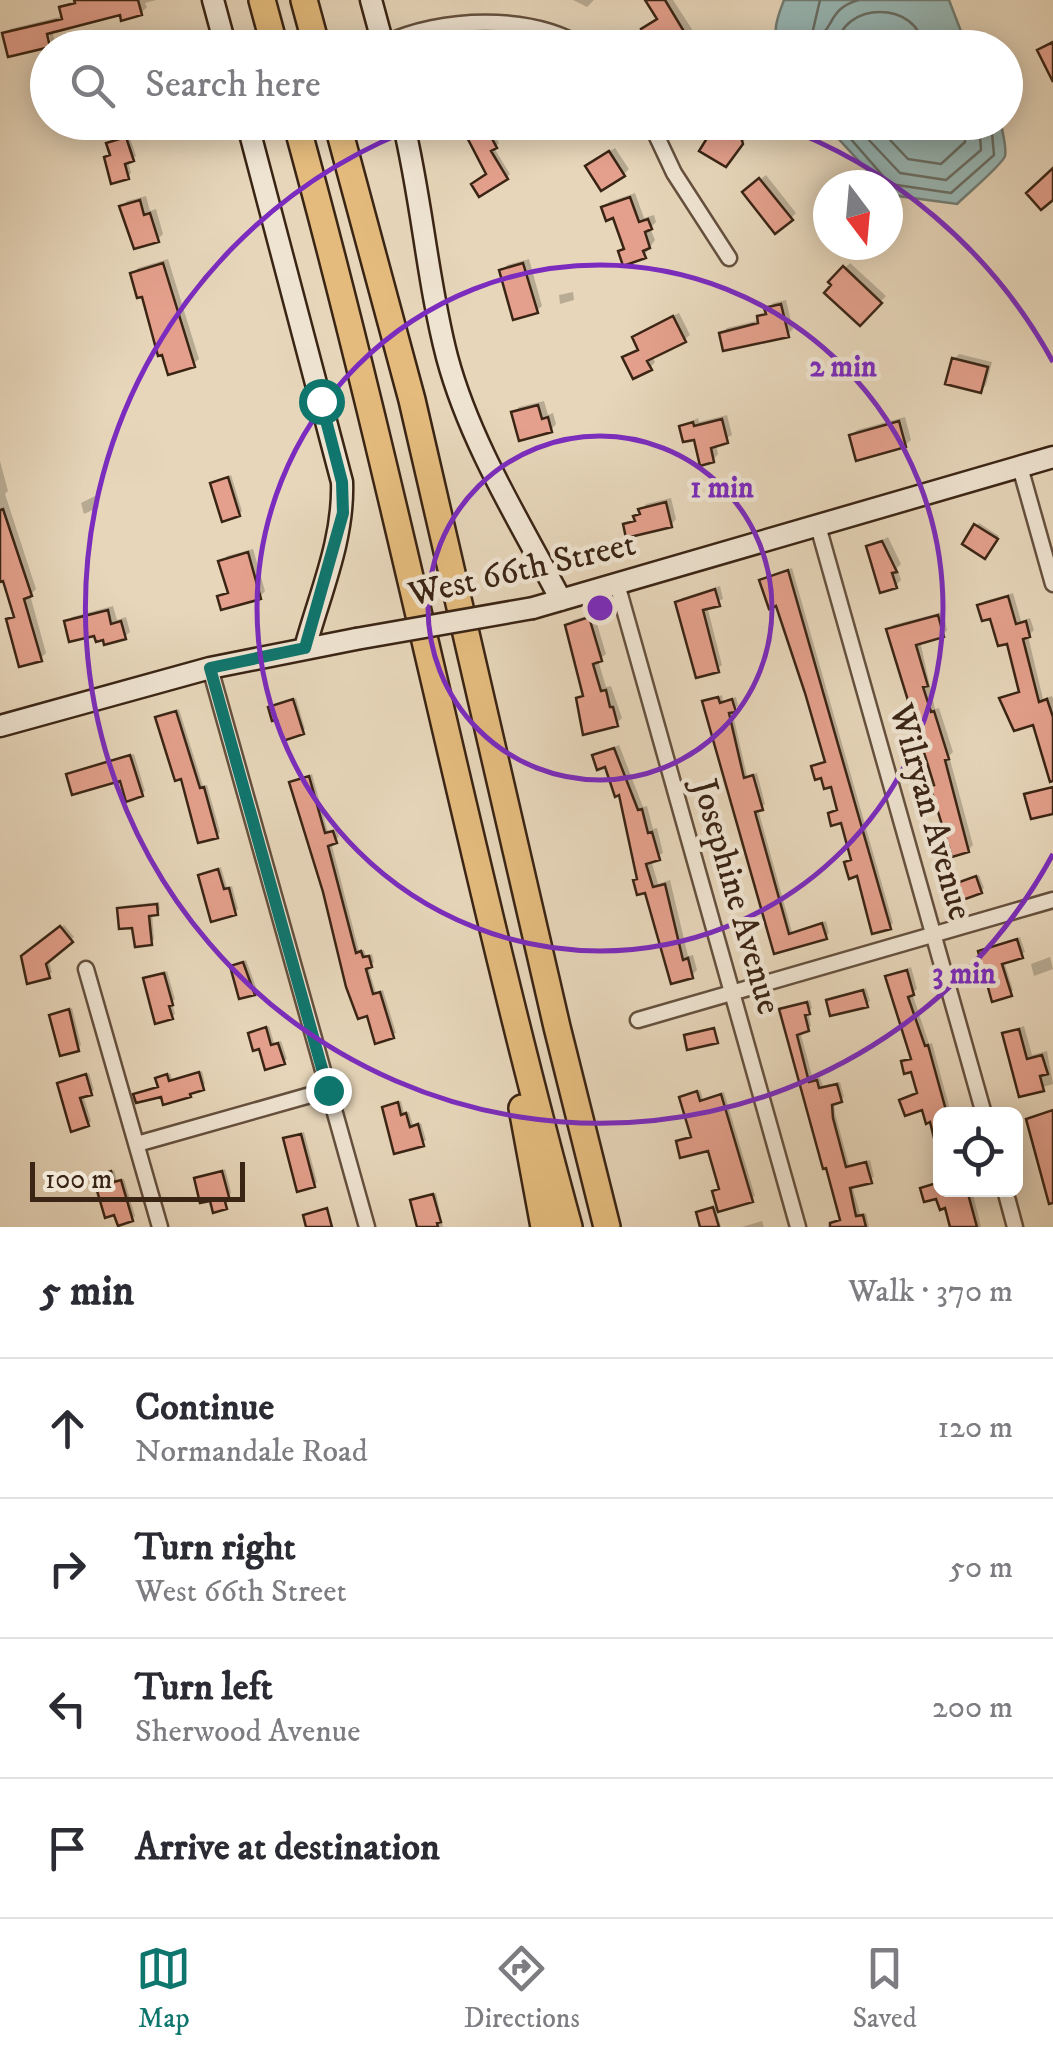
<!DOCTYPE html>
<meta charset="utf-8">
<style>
body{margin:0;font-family:"IM FELL DW Pica",serif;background:#f2f2f3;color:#2b2b33}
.controls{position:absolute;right:30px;bottom:30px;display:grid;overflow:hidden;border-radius:15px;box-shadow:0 5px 25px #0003}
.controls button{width:90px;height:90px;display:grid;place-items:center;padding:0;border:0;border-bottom:2px solid #e1e1e2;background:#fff;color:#2b2b33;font:50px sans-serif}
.compass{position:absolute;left:813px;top:170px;width:90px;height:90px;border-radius:50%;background:#fff;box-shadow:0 5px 25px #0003;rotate:164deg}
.scale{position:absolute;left:30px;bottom:25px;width:215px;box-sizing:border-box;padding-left:10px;border:5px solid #3a2414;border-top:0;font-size:28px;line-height:35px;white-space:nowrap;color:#3a2414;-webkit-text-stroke:8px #efe4d2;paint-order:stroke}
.stop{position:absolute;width:30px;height:30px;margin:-22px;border:8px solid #0f766e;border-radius:50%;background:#fff}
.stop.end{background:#0f766e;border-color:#fff;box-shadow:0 2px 10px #0008}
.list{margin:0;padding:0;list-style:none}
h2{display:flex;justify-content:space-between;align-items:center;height:130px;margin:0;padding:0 40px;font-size:42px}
h2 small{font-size:32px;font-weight:400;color:#7c7c81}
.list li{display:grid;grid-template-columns:65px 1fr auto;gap:30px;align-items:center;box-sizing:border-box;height:140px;padding:0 40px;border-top:2px solid #e1e1e2}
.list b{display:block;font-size:38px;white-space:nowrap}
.list p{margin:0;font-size:32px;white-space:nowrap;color:#7c7c81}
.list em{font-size:32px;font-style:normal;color:#7c7c81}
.icon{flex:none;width:55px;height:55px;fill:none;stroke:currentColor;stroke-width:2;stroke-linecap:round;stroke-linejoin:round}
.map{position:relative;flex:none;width:1053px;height:1227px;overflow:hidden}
.search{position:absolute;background:#fff;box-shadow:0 5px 25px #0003;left:30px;right:30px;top:30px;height:110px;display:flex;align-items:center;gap:25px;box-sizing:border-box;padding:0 35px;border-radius:55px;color:#7c7c81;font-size:38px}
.sheet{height:690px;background:#fff}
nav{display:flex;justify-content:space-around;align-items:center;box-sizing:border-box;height:140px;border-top:2px solid #e1e1e2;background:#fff;font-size:28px;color:#7c7c81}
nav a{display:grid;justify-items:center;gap:5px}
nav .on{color:#0f766e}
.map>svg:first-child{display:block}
.water{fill:#98b8b6;stroke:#727d75;stroke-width:2.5}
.shadow{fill:#0003}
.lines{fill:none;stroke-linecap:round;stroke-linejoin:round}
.shore{stroke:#696e65;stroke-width:2.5}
.building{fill:#e4a08c;stroke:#3a2414;stroke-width:2.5}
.street-casing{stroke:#65503e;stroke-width:19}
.secondary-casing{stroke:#3a2414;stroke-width:25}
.highway-casing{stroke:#3a2414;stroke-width:30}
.street{stroke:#efe4d2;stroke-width:14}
.secondary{stroke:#efe4d2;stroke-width:20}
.highway{stroke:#e4bb7d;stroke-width:25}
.secondary-bridge-casing{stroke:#3a2414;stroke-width:25;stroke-linecap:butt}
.secondary-bridge{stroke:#efe4d2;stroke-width:20}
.route{stroke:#0f766e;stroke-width:12}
.ring{fill:none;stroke:#7b2cbf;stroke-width:5}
.labels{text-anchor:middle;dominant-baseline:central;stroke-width:9;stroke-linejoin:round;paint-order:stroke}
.street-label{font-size:35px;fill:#3a2414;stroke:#efe4d2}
.centre{fill:#7b2cbf;stroke:#efe4d2;stroke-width:5}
.ring-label{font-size:30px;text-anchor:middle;font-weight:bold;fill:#7b2cbf;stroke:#efe4d2;stroke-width:9;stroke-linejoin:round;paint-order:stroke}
</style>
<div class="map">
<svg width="1053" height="1227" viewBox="0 0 1053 1227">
<rect width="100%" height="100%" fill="#e7d6ba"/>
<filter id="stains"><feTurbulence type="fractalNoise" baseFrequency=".002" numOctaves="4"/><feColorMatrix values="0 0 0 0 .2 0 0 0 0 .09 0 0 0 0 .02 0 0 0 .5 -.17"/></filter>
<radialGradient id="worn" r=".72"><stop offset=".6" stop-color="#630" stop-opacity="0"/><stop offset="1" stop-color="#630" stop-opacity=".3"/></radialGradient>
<!-- water -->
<path class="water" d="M784 0H949L967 47H903C891 30 880 33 862 38L859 47H780C771 32 778 16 784 0Z
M824 123H1001C1002 132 1007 147 1005 156 1003 164 966 195 957 204L891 195 888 185H881Z"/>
<!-- shadow -->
<path class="shadow" d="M76 0H156L145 3 147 7 141 13 121 12 52 30 54 39 51 42 46 22 42 23 47 45 5 34 10 29 63 16 61 8Z
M573 0H594L587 7Z
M648 0H673L699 40 710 37 713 48H680L675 28 659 18Z
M461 122H487L499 143 494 148 510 174 507 177 489 174Z
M559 122H578L563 129Z
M720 122H749L747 137 731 158Z
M129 135 136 156 128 161 131 173 128 176 107 158 110 154 109 144Z
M615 148 629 169 624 174 594 161Z
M766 175 796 213 791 218 750 187Z
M635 193 644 218 654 215 656 222 650 228 655 240 644 256 621 251 626 246 615 215 604 208 609 202Z
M146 196 150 211 156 209 163 234 157 240 122 206 127 201Z
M168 259 199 359 193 364 133 274 138 268Z
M529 259 542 306 536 311 502 271 507 265Z
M850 263 886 296 860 323 831 282Z
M573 292 574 300 560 304 559 295Z
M786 300 793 329 788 334H721L727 328 760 320 773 303Z
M679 313 690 335 684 340 652 356 655 362 650 368 625 358 640 348 635 338 640 332Z
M959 354 992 362 986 385 981 390 954 359Z
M544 401 548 415 553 413 556 424 551 430 514 413 519 407Z
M727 415 732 435 716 444 718 454 713 460 696 437 682 426 698 418 699 422Z
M905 417 911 440 905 445 851 436 857 430Z
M0 461 8 491 5 494 36 589 30 595 46 653 40 659 9 620 15 614 4 578 0 579Z
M231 475 242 511 239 514 213 483Z
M95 496 99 507 84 514 81 503Z
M671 498 676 519 671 525H625L636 518 646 504Z
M979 523 999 536 988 552 976 526Z
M888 537 901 564 897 568 901 580 895 586 869 547Z
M253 549 265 591 260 597H220L229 590 221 562 227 556Z
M792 568 893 923 889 927 858 873 847 863 851 859 843 820 830 813 839 808 833 784 814 767 827 760 778 603 762 580Z
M720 586 723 599 707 606 722 665 717 669 678 603 682 598Z
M1013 593 1021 621 1030 618 1034 630 1028 636 1043 699 1052 696 1053 699V760L1035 722 1002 699 1021 690 1009 641 980 605 985 601Z
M113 606 117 620 126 617 130 632 124 637 96 632 66 622 72 617Z
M943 612 947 630 943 635 920 641 935 709 939 708 953 752 949 756 973 845 968 850 936 784 889 630 893 625Z
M594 614 606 654 598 660 606 687 611 686 622 718 616 724 578 699 584 693 568 626 573 620Z
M722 695 723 701 736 697 738 706 732 710 747 776 757 773 765 804 758 809 792 932 826 921 829 933 826 936 776 951 705 702Z
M296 698 305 729 302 732 271 707Z
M179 709 203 786 207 785 220 832 217 836 183 776 158 718Z
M619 745 643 807 647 806 653 829 657 828 663 853 651 860 658 884 670 880 688 956 693 955 697 970 692 975 673 981 647 890 639 877 621 792 607 764 595 756Z
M134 754 145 791 141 794 121 778 69 775Z
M312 774 328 832 336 829 339 837 331 842 359 951 364 950 366 956 372 954 374 962 368 966 376 993 383 990 396 1033 377 1041 292 782Z
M221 867 227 888 232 886 238 909 235 912 201 875Z
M979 875 984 888 981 891 957 884Z
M159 902 160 910 152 913 154 939 151 942 120 909 123 906Z
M64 925 74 937 48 959 52 972 48 976 27 954Z
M1020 937 1025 952 1004 961 1013 990 1010 993 981 952Z
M1050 957 1053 969 1034 976 1031 964Z
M246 960 257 990 253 993 232 967Z
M911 967 917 989 912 993 929 1044 932 1043 950 1110 947 1114H940V1153L932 1119 923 1107 902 1100 919 1092 913 1069 904 1062 913 1056 888 976Z
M167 971 175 999 172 1002 175 1014 171 1017 146 979Z
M866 988 870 1001 867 1004 829 1001Z
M810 1000 812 1008 808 1012 811 1026 800 1031 813 1080 820 1078 823 1086 840 1082 844 1097 834 1102 835 1113 849 1165 870 1160 874 1177 852 1185 860 1214 866 1213 869 1227H844L782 1010Z
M72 1008 81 1045 78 1048 51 1016Z
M269 1026 274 1043 281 1041 287 1059 283 1062 261 1046 251 1033Z
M1024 1026 1032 1055 1047 1051 1053 1084 1021 1094 1005 1034Z
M202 1071 205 1084 190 1095H136L160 1085 158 1078 161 1075 170 1073 172 1079Z
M89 1073 94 1090 83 1095 91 1121 88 1124 59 1084Z
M700 1090 703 1099 724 1092 755 1196 716 1210 721 1227H702L698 1213 719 1206 715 1192 721 1188 710 1148 679 1142 694 1136 682 1097Z
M401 1101 404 1113 409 1112 413 1125 421 1123 426 1140 422 1143 384 1107Z
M304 1132 317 1182 314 1185 286 1139Z
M225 1169 231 1192 226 1207 212 1198 197 1179Z
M114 1170 117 1181 124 1179 135 1216 132 1219 96 1177Z
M940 1181V1190H972L981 1227H953L947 1205 938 1196 923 1189Z
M436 1193 443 1227H424L413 1201Z
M762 1221 764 1227H742Z"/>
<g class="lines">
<!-- shore -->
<path class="shore" d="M820 0 813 30 819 38C835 23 830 9 858 0
M837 48C840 0 920 0 923 48
M836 122 890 184 951 193 994 155 991 122
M852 122 900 173 946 180 981 150 979 122
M873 122 908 159 941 164 965 142 964 122"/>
</g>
<!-- building -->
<path class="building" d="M74 0H138L142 15 121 21 120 15 47 34 50 47 8 57 2 33 62 19 59 7 75 3Z
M645 0H665L694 48H678L673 32 651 45 641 29 657 19Z
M1053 42V82L1037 50Z
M459 122H483L497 148 491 151 508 179 479 197 471 184 486 174Z
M717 122H743L746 135 741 137 743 144 726 167 699 151Z
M126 137 134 161 125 164 129 179 111 184 104 157 110 155 106 143Z
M609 151 625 176 601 191 585 166Z
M1053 168V200L1041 210 1026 193Z
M759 178 793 220 775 234 742 192Z
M630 197 639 222 648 219 652 229 645 232 650 248 643 251 646 258 623 266 618 251 624 249 613 218 606 221 601 207Z
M140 200 144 215 150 213 159 242 134 249 119 206Z
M163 263 195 367 168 375 162 355 158 356 142 297 137 298 130 273Z
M523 263 538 313 513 320 499 270Z
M843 266 882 303 860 326 824 293 831 285 828 282Z
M781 304 789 337 723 351 719 333 758 323 757 316 766 314 764 308Z
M673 316 686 342 647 361 652 370 633 379 622 357 638 350 632 337Z
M952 358 988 367 981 393 945 384Z
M538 405 542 419 548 417 552 432 519 441 511 412Z
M722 419 728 443 711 448 714 462 700 466 694 440 683 442 679 426 693 422 694 426Z
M899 421 906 447 856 461 849 435Z
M228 477 240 516 222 522 210 483Z
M666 502 672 527 626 538 623 524 635 521 633 516 640 514 638 509Z
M3 509 32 596 24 599 42 661 19 667 6 619 14 617 3 581 0 582V510Z
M974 524 998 539 985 559 962 544Z
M882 541 897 572 892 573 897 588 880 593 866 546Z
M248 552 261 599 221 610 217 596 228 593 218 561Z
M788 570 891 929 872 934 857 876 849 879 844 862 851 860 841 823 831 826 828 813 837 810 831 787 824 789 821 778 815 780 811 766 825 762 805 693 776 606 769 609 759 580Z
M715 589 720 606 703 610 719 672 696 678 675 602Z
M1008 596 1016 624 1026 621 1030 637 1023 639 1039 702 1047 699 1053 717V781L1050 782 1033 725 1014 731 999 698 1019 692 1007 644 998 646 990 619 982 621 977 605Z
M108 610 111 624 121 621 126 639 104 645 103 640 96 642 94 636 69 642 64 621Z
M938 615 944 637 916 645 928 686 923 687 931 712 934 711 949 759 945 760 969 852 952 857 930 786 934 785 886 629Z
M589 617 602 661 593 664 601 691 606 690 610 707H613L618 726 583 735 576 698 583 696 565 625Z
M718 697 720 703 732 699 736 712 729 713 744 778 753 775 763 810 755 812 789 934 822 923 827 939 774 954 702 701Z
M293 699 304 734 283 741 277 720 272 721 268 707Z
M176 711 200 788 204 787 218 838 198 843 181 779 175 781 155 717Z
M614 748 638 810 642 809 648 833 652 832 660 860 646 864 653 887 665 884 683 960 688 958 693 978 671 984 645 893 637 895 633 880 637 879 619 795 615 797 605 767 597 770 592 755Z
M130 755 143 796 126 802 120 781 72 795 66 774Z
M309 776 325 833 333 831 337 843 328 846 356 953 361 951 363 957 369 956 372 967 366 969 373 994 380 992 394 1038 375 1044 367 1016 358 1019 346 987 323 892 289 782Z
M1053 787V814L1031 819 1024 794Z
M218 869 224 889 229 888 236 915 211 922 198 875Z
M976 876 982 893 960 901 954 884Z
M157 904 158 915 149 916 152 945 135 947 132 928 119 929 117 908Z
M60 926 73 942 46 964 50 978 27 984 21 956Z
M1017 939 1023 958 1002 964 1012 996 992 1002 978 951Z
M243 962 255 995 239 999 230 966Z
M907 970 914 995 908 997 925 1046 928 1045 947 1114H940V1146H936L930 1122 926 1124 922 1110 905 1116 899 1100 917 1093 911 1072 904 1074 901 1061 911 1059 885 976Z
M164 973 173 1005 169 1006 173 1019 155 1024 143 978Z
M863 990 868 1007 830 1016 826 1000Z
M807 1002 810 1014 805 1015 809 1031 797 1035 809 1082 817 1080 819 1088 837 1084 842 1102 832 1105 833 1118 846 1167 866 1162 872 1183 850 1188 856 1216 863 1215 866 1227H830V1223L840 1220 826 1168 823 1169 779 1009Z
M69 1009 79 1051 60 1056 49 1015Z
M266 1027 271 1045 278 1043 285 1064 265 1070 259 1049 253 1051 248 1033Z
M714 1028 718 1043 687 1050 684 1035Z
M1019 1029 1027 1059 1042 1055 1048 1074 1040 1076 1044 1091 1019 1097 1002 1033Z
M199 1072 204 1090 190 1094 191 1097 163 1105 161 1097 136 1103 133 1094 158 1087 155 1078 167 1074 169 1081Z
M86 1074 92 1095 80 1098 89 1126 71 1132 57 1083Z
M697 1091 700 1101 721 1094 753 1202 718 1212 712 1191 719 1189 708 1151 680 1158 676 1141 691 1137 679 1097Z
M398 1102 401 1115 406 1113 410 1127 418 1124 424 1146 394 1154 382 1107Z
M1053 1110V1203L1049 1204 1026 1119Z
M301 1134 315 1187 297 1192 283 1138Z
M111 1171 114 1182 121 1180 133 1221 118 1226 114 1215 105 1218 93 1177Z
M222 1171 229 1197 224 1198 227 1209 213 1213 210 1201 200 1203 194 1178Z
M940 1182V1190H967L977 1227H950L945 1208 940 1210 936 1199 924 1202 920 1188Z
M433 1194 441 1222 437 1223 438 1227H417L410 1200Z
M713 1207 719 1227H700L696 1212Z
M327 1208 332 1227H306L303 1215Z"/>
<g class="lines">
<!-- street casing -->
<g class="street-casing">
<path id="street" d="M384 44C440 17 531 13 585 48
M650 122 674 173 729 258
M1020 467 1053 584
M818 526 984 1114
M617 584 798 1227
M210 668 367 1227
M86 969 160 1227
M638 1020 1053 900
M137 1144 328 1090
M1005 1190 1015 1227"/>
</g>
<!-- secondary casing -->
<g class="secondary-casing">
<path id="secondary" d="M213 0 226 48
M371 0 384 48
M247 122 342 482C344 540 320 593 305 648
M403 122C422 200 427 280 447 357 470 443 520 522 561 600
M533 608 1053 457
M0 726 210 668 356 639"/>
</g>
<!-- highway casing -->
<g class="highway-casing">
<path id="highway" d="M262 0 275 48
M304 0 317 48
M296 122C397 488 469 861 569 1227
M337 122 412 400 557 1027 607 1227
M522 1108 544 1227"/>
</g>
<!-- street -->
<use href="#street" class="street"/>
<!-- secondary -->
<use href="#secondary" class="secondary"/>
<!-- highway -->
<use href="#highway" class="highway"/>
<!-- secondary-bridge casing -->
<g class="secondary-bridge-casing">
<path id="secondary-bridge" d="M356 639 533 608"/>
</g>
<!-- secondary-bridge -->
<use href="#secondary-bridge" class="secondary-bridge"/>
</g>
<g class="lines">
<!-- route -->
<path class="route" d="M321 401 342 482 343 513 305 648 210 668 328 1090"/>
</g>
<!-- distance rings -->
<g class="ring">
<circle cx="600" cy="608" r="172"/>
<circle cx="600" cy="608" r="343"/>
<path d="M1053 854A515 515 0 1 1 428 123M772 123A515 515 0 0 1 1053 362"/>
</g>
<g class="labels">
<!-- street labels -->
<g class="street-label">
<text transform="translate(522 570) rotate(-13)">West 66th Street</text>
<text transform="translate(930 812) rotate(74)">Wilryan Avenue</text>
<text transform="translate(736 897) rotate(74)">Josephine Avenue</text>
</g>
</g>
<circle cx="600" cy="608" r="15" class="centre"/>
<g class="ring-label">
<text x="843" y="376">2 min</text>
<text x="722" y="497">1 min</text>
<text x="964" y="983">3 min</text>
</g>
<rect width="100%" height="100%" filter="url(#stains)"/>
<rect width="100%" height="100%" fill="url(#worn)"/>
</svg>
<div class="controls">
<button><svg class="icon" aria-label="locate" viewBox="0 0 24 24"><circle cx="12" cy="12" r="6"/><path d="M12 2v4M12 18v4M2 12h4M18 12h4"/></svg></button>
</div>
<svg class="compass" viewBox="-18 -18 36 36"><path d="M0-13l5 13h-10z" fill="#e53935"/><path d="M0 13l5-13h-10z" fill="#7c7c81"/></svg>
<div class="scale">100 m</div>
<div class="stop" style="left:321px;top:401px"></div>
<div class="stop end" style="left:328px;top:1090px"></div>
<div class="search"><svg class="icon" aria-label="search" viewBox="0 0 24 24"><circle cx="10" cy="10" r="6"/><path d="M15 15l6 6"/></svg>Search here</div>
</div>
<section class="sheet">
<h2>5 min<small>Walk · 370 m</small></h2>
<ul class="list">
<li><svg class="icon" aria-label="ahead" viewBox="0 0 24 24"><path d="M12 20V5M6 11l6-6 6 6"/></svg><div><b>Continue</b><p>Normandale Road</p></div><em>120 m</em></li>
<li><svg class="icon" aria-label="right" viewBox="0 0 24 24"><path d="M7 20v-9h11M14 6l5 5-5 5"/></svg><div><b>Turn right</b><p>West 66th Street</p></div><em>50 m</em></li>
<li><svg class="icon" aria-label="left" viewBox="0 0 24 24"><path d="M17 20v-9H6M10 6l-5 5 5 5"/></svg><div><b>Turn left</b><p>Sherwood Avenue</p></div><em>200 m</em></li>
<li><svg class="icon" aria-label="arrive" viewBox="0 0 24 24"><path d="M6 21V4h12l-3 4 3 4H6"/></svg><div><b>Arrive at destination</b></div></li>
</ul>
</section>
<nav>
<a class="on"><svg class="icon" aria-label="map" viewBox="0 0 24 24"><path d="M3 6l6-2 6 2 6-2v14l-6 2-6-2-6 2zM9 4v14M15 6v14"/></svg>Map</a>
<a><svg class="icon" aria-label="directions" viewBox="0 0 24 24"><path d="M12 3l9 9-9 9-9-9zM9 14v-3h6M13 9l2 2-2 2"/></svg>Directions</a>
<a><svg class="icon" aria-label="saved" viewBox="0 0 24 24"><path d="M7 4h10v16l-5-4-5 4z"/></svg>Saved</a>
</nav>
